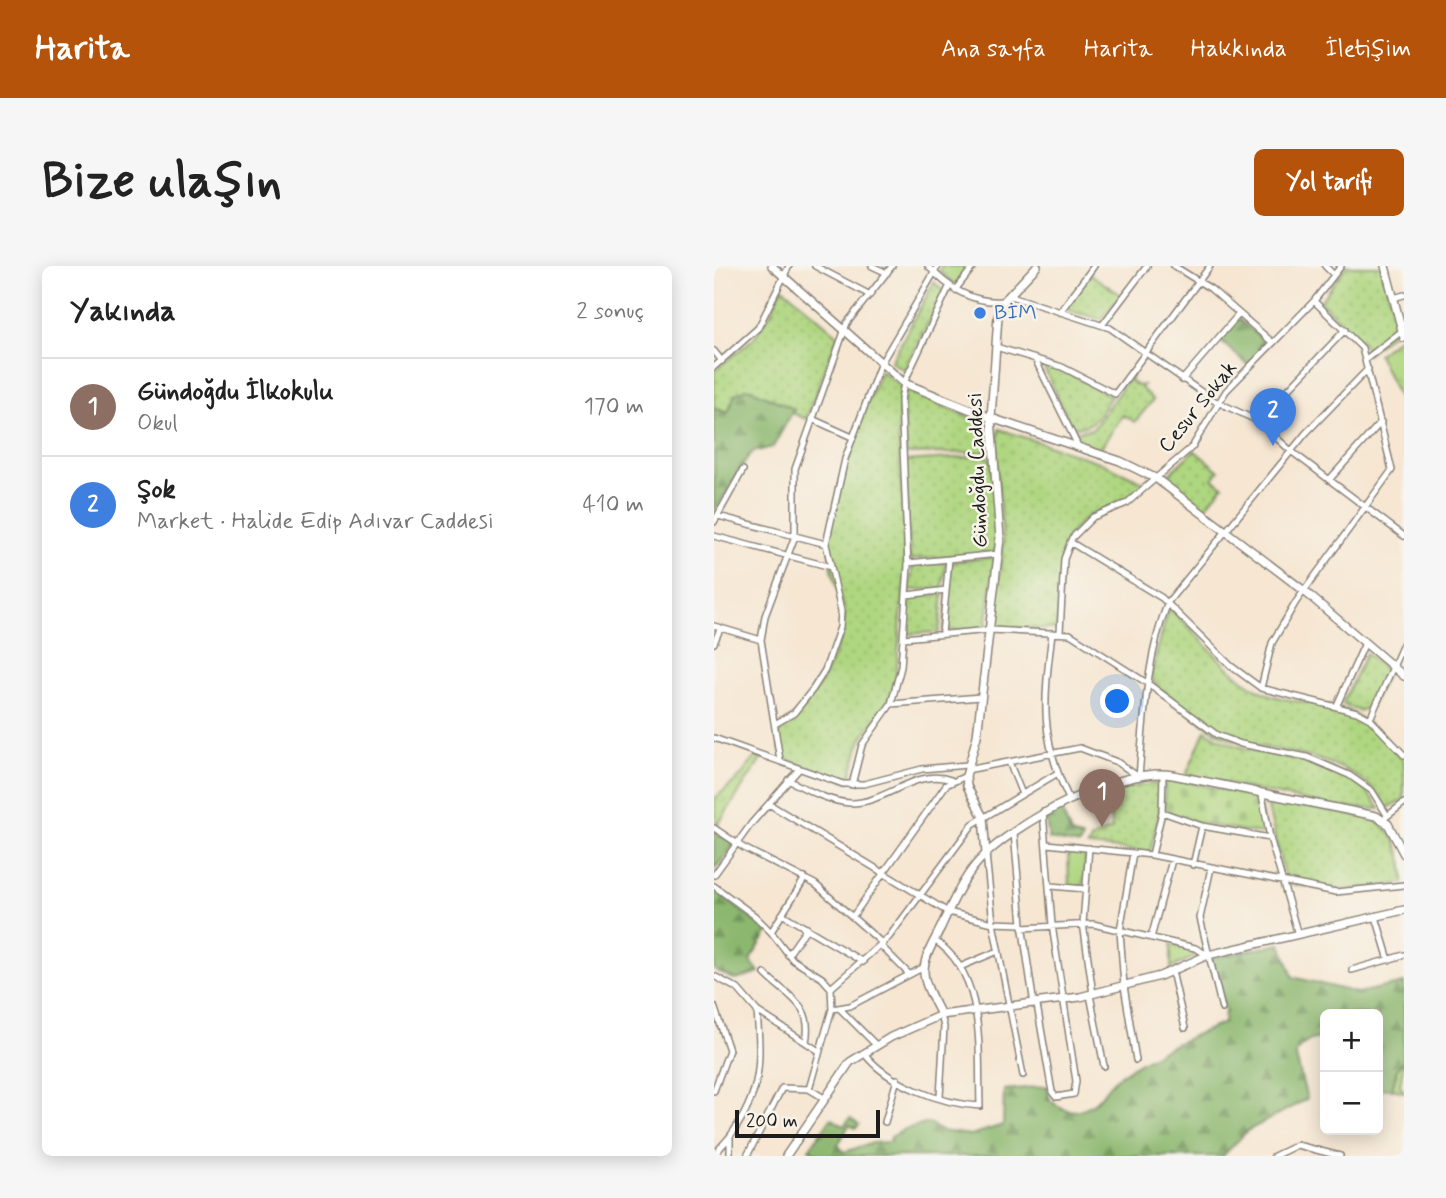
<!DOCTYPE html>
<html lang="tr">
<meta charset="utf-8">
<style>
body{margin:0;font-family:Mynerve,sans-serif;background:#f6f6f6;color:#222}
.controls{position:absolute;right:21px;bottom:21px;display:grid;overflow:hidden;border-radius:10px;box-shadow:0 4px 18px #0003}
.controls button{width:63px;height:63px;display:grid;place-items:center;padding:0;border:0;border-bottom:2px solid #e0e0e0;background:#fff;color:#222;font:35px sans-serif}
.scale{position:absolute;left:21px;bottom:18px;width:145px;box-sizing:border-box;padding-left:7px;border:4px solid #1c1c1c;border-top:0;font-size:19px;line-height:24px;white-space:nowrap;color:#1c1c1c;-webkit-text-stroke:5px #f7f3e8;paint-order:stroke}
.you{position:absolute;left:404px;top:436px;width:24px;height:24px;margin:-18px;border:5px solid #fff;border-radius:50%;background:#1a73e8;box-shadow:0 0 0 10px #1a73e833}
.badge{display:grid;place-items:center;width:46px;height:46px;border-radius:50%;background:#b45309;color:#fff;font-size:23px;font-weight:700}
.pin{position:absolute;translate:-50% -58px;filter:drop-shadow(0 2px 4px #0008)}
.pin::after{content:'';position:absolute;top:37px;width:24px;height:21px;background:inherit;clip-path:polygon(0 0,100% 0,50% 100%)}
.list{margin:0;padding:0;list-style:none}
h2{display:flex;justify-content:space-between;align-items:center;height:91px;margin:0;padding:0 28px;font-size:30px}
h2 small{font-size:23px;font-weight:400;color:#767676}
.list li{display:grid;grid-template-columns:46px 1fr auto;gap:21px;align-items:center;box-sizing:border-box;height:98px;padding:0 28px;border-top:2px solid #e0e0e0}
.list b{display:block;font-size:26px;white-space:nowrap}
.list p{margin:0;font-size:23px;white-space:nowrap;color:#767676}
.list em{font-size:23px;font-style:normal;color:#767676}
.map{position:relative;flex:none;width:690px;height:890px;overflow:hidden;border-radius:10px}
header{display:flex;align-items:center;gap:42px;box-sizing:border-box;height:98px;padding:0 35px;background:#b45309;color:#fff}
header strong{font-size:33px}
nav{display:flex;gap:38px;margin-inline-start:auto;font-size:24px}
.intro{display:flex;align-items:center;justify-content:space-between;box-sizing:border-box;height:168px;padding:0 42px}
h1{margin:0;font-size:49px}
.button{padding:18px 32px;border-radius:10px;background:#b45309;color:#fff;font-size:24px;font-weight:700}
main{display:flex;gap:42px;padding:0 42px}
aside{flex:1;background:#fff;border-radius:10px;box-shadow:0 4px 18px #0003}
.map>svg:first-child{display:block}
.grass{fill:url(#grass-dots);stroke:#66794e;stroke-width:2}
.forest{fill:url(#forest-firs);stroke:#546a45;stroke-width:2}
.cemetery{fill:url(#cemetery-stones);stroke:#66794e;stroke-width:2}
.park{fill:url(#park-tufts);stroke:#66794e;stroke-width:2}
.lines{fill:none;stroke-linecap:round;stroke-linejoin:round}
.minor-casing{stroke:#898177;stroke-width:8}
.tertiary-casing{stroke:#898177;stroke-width:10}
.minor{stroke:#fff;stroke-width:5}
.tertiary{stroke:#fff;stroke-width:7}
.shop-dot{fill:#3f7fe0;stroke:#f7f3e8;stroke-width:2.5}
.labels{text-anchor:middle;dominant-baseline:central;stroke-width:5;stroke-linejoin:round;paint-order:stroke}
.shop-label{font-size:21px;fill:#366cbe;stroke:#f7f3e8;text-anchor:start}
.street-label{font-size:21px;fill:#1c1c1c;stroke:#f7f3e8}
</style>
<header>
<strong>Harita</strong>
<nav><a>Ana sayfa</a><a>Harita</a><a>Hakkında</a><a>İletişim</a></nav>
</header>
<div class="intro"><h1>Bize ulaşın</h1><a class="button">Yol tarifi</a></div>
<main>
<aside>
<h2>Yakında<small>2 sonuç</small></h2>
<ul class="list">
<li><span class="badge" style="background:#8d6e63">1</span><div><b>Gündoğdu İlkokulu</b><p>Okul</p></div><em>170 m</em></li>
<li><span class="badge" style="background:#3f7fe0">2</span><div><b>Şok</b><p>Market · Halide Edip Adıvar Caddesi</p></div><em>410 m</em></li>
</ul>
</aside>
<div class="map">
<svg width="690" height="890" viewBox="0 0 690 890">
<defs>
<pattern id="grass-dots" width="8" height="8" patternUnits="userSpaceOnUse" patternTransform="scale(1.75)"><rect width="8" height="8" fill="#afd680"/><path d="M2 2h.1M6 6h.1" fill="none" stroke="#96b76e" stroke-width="1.8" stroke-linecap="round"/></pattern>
<pattern id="forest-firs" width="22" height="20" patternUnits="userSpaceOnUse" patternTransform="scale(1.75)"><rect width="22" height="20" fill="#8bb76e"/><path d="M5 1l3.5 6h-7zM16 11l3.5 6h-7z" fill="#71945a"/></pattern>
<pattern id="cemetery-stones" width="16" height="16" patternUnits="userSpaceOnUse" patternTransform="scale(1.75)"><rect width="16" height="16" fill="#afd680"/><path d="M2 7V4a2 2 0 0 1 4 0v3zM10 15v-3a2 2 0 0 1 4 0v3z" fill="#96b76e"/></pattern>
<pattern id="park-tufts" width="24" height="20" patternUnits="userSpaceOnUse" patternTransform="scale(1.75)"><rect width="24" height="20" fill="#afd680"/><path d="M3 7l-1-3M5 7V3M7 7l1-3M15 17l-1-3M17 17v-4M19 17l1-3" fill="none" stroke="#96b76e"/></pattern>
</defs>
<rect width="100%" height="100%" fill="#f7f3e8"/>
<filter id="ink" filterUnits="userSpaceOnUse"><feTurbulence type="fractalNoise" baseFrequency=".0143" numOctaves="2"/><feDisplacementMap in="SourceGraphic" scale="14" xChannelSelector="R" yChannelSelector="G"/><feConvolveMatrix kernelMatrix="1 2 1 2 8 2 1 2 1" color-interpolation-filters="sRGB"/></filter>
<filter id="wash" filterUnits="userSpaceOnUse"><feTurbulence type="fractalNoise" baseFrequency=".00686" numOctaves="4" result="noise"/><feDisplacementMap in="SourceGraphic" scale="28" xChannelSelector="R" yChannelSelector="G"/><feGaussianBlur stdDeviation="1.57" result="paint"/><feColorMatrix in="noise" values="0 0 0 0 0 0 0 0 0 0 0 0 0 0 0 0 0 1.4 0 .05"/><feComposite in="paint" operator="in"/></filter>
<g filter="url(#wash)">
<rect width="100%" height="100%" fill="#f6e6d2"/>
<!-- grass -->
<path class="grass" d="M632 0H667L684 62 653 88 649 77 606 36Z
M376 8 407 29 387 53 355 45 353 41Z
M220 16 230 26 190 104 177 96Z
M68 21 124 69 92 153 78 147 80 143 17 137 14 147 0 142V105L39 73 57 47Z
M328 97 353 106 397 130C386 146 379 166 357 160Z
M421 103 416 115 424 120 429 119 427 122 439 134 421 156 409 149 386 183 364 177 360 166 379 163Z
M167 105 186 120 184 164 190 264V319L182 411 174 436 147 473 135 516 70 493C66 486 62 471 66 462 70 454 80 451 87 445 106 425 130 374 131 347 125 326 115 301 115 279 116 235 148 146 167 105Z
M193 124 271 158 275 186 192 188 189 137Z
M285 163 388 197 429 216V221C420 227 411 234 401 239 391 244 381 246 372 252 334 280 351 323 342 363L288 362 280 358 289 277 282 189Z
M480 184 505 205 499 213 509 220 491 242 450 213Z
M271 190 277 193 282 259 281 286 196 294 191 195Z
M281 291 272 362 230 365 237 296Z
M228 296 232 297 228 323 195 324 199 299Z
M229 328 225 366 191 368 196 331Z
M454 344H458C487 370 510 405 545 424 569 437 598 435 624 442 653 449 671 474 690 495V534L673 542C638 483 566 492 511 470 491 462 461 434 442 420L437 409Z
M652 387 674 405 657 440 645 445 628 438Z
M491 464C543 502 628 479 666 543L620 541 472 509Z
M440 517 446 524 445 548 436 586 374 580 378 572 398 563 393 526Z
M552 534 656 552C682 563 690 590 690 617L622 625 572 617Z
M690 795 686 819 690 826 678 823 683 802Z"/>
<!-- forest -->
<path class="forest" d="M525 53 553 77 534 99 505 74Z
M34 122 80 143 59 181 39 186 33 192 0 246V142L14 147 21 128Z
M346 541 357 568 369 572 365 579 335 573 331 549Z
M0 563 21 578 0 604Z
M0 623 54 666 36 694 45 706 22 714 0 704Z
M567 678 579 711 643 727 690 717V795L683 802 678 823 664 822V748H611V774C598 770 589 777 581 787L593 833 533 865 509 890H101L103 888 95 883 117 852 130 860 136 852 145 859 142 862 135 859 124 879 130 886 159 877 176 876 177 871 191 863 215 857 227 865 257 869 289 859 290 824 333 820 336 834C344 841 354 847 365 844 390 837 389 820 406 809 437 788 475 771 510 757L511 744 497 692Z"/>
<!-- cemetery -->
<path class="cemetery" d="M451 511 544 531 551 564 547 568 488 558 450 545Z"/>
<!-- park -->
<path class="park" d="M227 0H257L241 19 225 5Z
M687 70 690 83V144L664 88Z
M42 490 48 492 3 560 0 533 26 511Z
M354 584 372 588 369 621 355 620Z
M457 679 481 685 482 690 457 702Z"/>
</g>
<g filter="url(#ink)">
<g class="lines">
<!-- minor casing -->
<g class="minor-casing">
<path id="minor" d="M101 0 156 29
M158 0 173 7
M214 0C234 22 259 38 290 35
M460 0 497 23 559 77
M611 0 620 9
M241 24 260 0
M297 30 396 62 499 134 544 155 577 185 690 270
M679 32 690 29
M346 46 380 0
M389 58 433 0
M282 81 348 101 401 128 496 0
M0 85 8 95
M321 93 365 182
M652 93 688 65
M0 101 44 62 75 0
M468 114 525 48
M98 153 138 171
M544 155 631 64
M615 214 667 156
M4 250 112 278
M0 256 29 204
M0 270 117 301
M356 276 448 332 517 400 547 422 558 377 582 336 678 204 648 82 600 35
M194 297 235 293
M193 329 232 324
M0 360 47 374
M346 366 350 293 358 272 379 251 413 237 478 181 512 125 600 35 627 0
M338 367C330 434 325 470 355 533
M228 368 235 293 285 288
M189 372 276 364 356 368 433 417 503 469 527 478 593 491 635 509 658 525 673 549
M0 377 6 363
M547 422 643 446 656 453 690 489
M177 438 267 431
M623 439 651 377
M656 453 690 376
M61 458 80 447 99 423 111 404 126 361 127 345 112 278 131 193 166 99 224 0
M0 472 129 518H150L208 503 253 499
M66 494 47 374 51 350 81 270V203L133 57 178 0
M295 496 308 528
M253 504 366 482 403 496 425 511
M425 511C430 453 432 392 454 336L592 167 654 103
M74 514C92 523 115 536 136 537 172 538 202 501 237 514
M138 519 148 479 177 438 187 401 194 300 187 134 190 117 235 21
M548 529 556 572 584 669
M55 538 234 646 279 657 308 658
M448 546 488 560 556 572
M672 551 690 537
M0 562 30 582 101 618 169 678
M300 567 308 658 320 739
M333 578 438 589 622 626 690 619
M375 582 369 657 379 728
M419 587 406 665 410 720 422 794
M272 588 279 657 309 809
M438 589 448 546 449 508
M479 599 488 560
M497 602 486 652 508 743
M0 609 37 558 85 503
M91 612 57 666 79 694 108 712 117 722 118 743 95 823
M0 620 41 650 57 666
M337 620 371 623
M68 648 149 696
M139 650 232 519 252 510
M662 651 675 694
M308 662 379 658 481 682 494 689
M437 672 458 594
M167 680 194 707
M74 689 93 662
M246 701 284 685
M638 704 690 689
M458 705 471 762
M51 708C72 730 100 737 92 776
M0 710 24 723 43 745 105 785
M117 722 175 671 259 558 342 508
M376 729 390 800
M323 739 338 826 342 831 360 828 362 815 338 659 329 546
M0 740 15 784 0 825
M118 743 136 740 210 701
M126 743 162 779
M150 787C173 818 228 838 266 840 264 785 273 708 220 674
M226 831 230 761 227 749
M171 856 183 813
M16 872V890
M0 890C5 882 12 876 17 869 48 826 47 796 43 745
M33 890 68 822 95 823 110 832
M560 890 583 879 626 890"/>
</g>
<!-- tertiary casing -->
<g class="tertiary-casing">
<path id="tertiary" d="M58 0 190 117 277 152 406 195 443 213 589 324 690 410
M671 0 690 72
M272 588 269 551 253 520 252 510 263 470 286 272 277 152 284 50 290 35 323 0
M227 749C221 736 210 720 210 705 210 690 221 674 227 661 237 639 248 614 264 596 299 557 406 500 459 509L662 550 674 558 690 588
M72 890 136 796 177 771 227 749 366 731 446 710 494 689 690 644"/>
</g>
<!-- minor -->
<use href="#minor" class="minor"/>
<!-- tertiary -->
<use href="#tertiary" class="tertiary"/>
</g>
</g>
<!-- markers -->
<circle class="shop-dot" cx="266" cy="47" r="7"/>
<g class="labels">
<!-- shop labels -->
<g class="shop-label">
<text x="280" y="47">BİM</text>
</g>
<!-- street labels -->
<g class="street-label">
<text transform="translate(484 141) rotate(-51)">Cesur Sokak</text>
<text transform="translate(264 204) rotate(-92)">Gündoğdu Caddesi</text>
</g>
</g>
</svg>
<div class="controls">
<button>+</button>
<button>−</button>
</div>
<div class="scale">200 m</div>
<div class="you"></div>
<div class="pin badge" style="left:388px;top:561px;background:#8d6e63">1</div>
<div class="pin badge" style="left:559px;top:180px;background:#3f7fe0">2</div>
</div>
</main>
